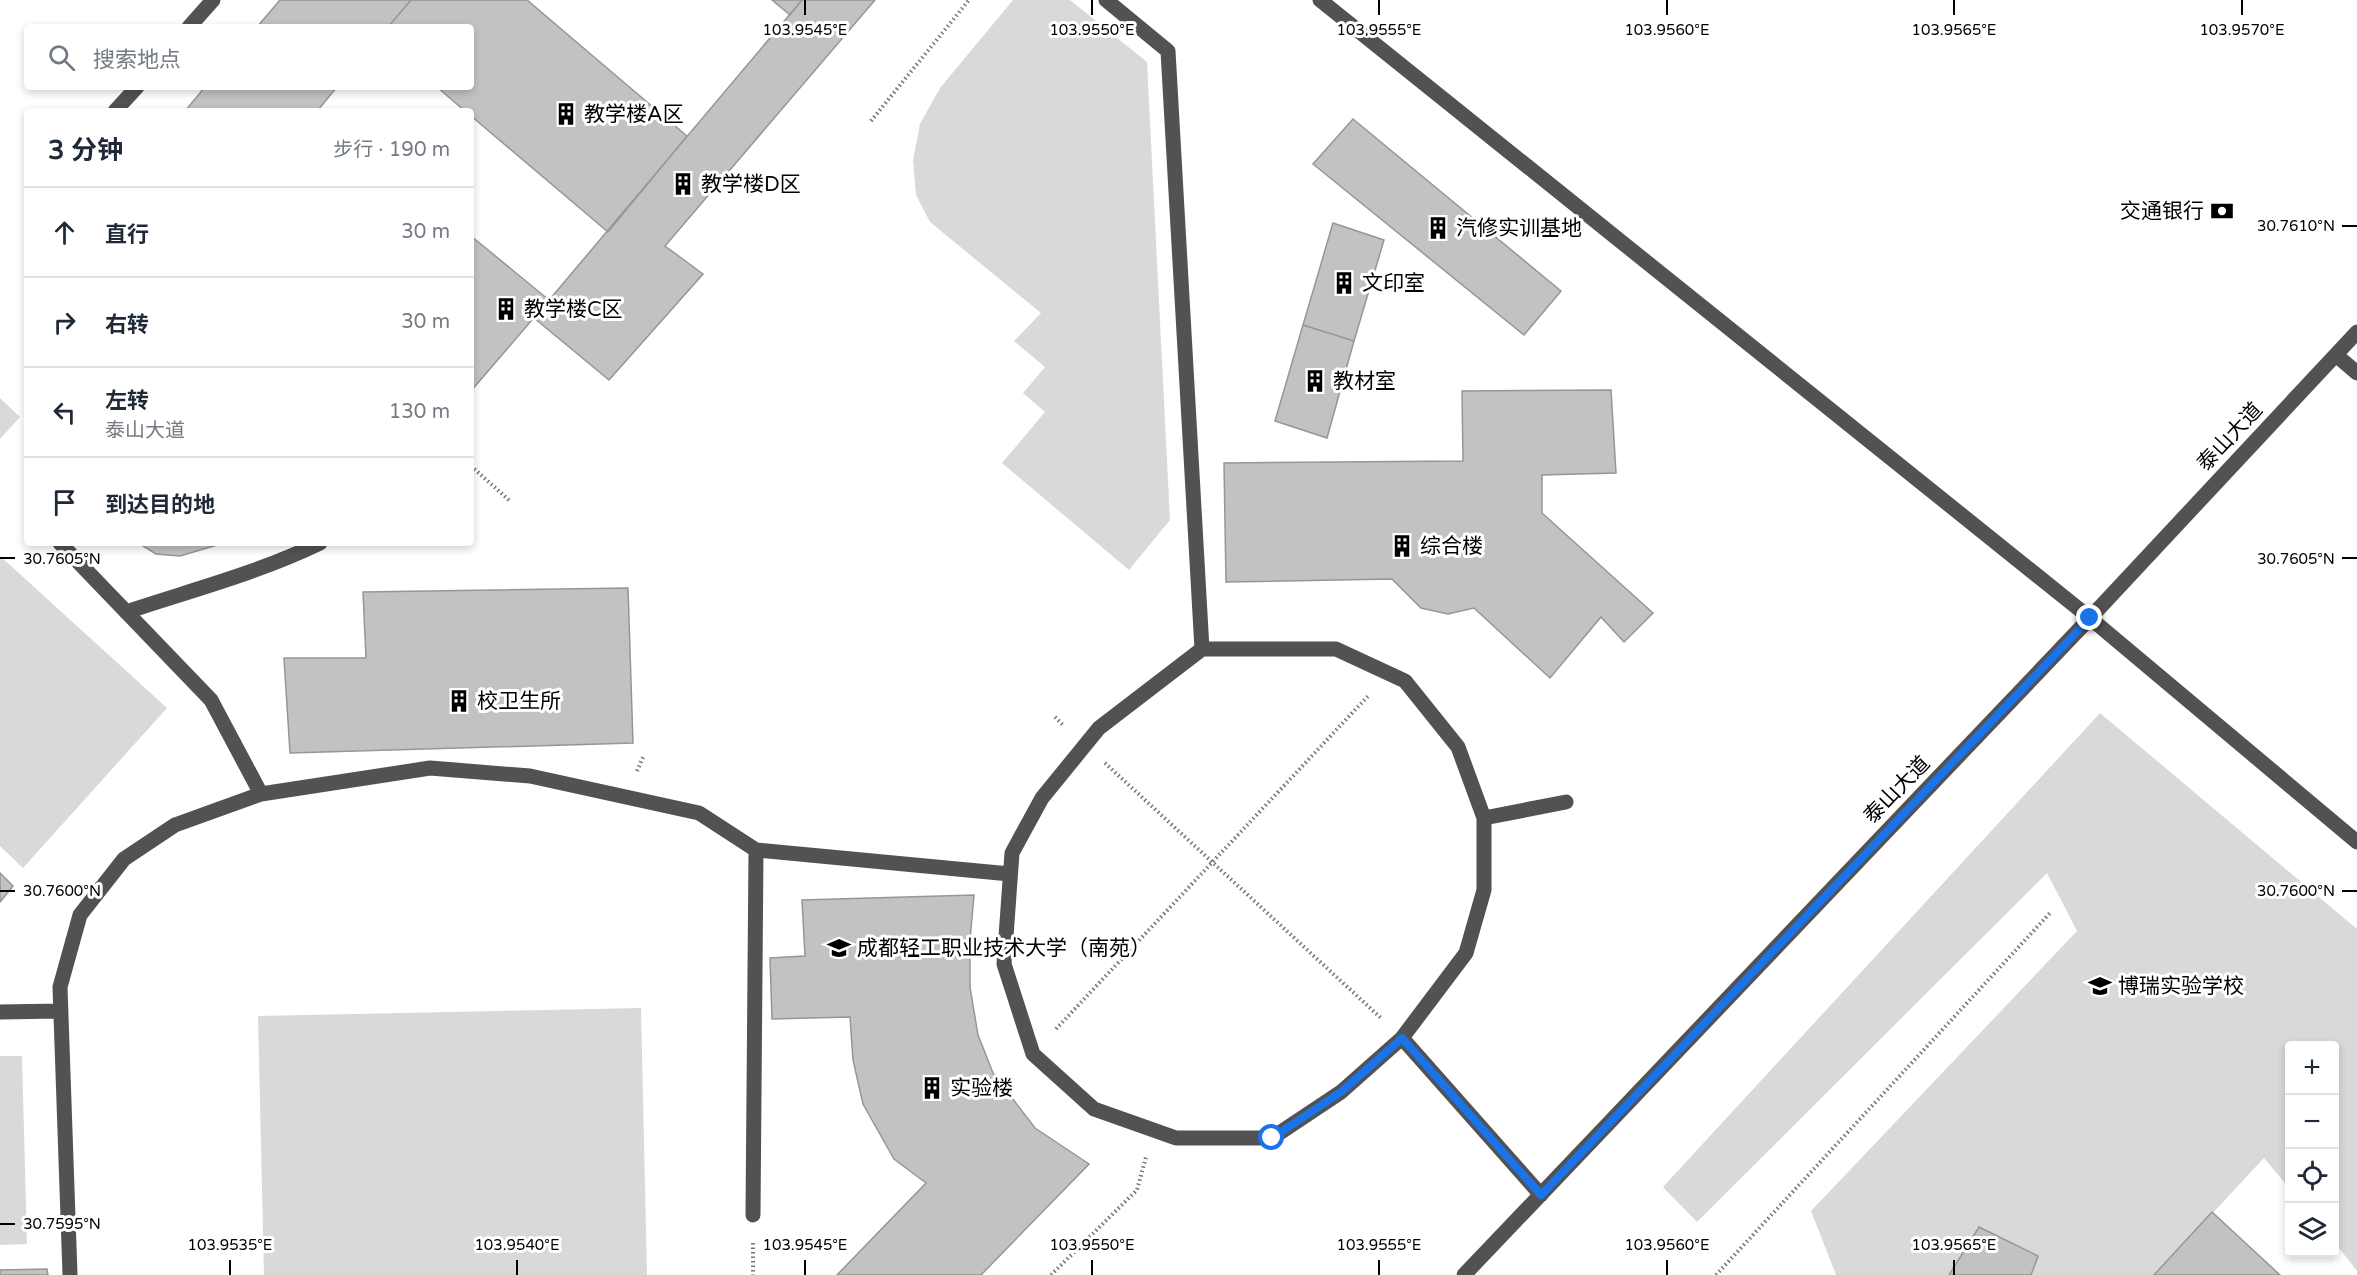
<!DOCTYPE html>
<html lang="zh">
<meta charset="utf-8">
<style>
body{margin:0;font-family:"Varela Round","Noto Sans SC",sans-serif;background:#f2f2f3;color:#1f2937}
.controls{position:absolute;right:18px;bottom:18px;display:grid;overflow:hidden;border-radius:6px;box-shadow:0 3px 9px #0003}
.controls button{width:54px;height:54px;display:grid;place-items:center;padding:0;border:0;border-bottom:2px solid #e0e1e3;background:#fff;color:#1f2937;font:30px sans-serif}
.stop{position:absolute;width:18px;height:18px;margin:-14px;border:4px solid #1a73e8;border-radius:50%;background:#fff}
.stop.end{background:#1a73e8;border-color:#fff;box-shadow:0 2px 6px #0008}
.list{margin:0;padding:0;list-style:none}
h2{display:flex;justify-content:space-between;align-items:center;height:78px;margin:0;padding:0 24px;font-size:26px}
h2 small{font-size:20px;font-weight:400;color:#747a83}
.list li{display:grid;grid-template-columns:39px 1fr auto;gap:18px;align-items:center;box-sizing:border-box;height:90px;padding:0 24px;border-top:2px solid #e0e1e3}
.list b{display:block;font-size:22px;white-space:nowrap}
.list p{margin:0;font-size:20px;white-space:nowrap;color:#747a83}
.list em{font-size:20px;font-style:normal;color:#747a83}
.icon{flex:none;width:33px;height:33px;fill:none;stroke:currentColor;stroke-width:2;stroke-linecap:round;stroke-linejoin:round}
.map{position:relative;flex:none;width:2357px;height:1275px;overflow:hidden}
.search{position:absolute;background:#fff;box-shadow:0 3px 9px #0003;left:24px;top:24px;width:450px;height:66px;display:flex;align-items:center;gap:15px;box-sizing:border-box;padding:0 21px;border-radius:6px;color:#747a83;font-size:22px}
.panel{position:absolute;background:#fff;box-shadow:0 3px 9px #0003;left:24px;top:108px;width:450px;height:438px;border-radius:6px}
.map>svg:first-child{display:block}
.green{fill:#d9d9d9}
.building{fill:#c2c2c2;stroke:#969696;stroke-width:1.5}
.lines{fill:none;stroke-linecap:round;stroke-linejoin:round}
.path{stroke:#747474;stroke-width:4;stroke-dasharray:1.5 3;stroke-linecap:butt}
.minor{stroke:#525252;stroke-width:15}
.route{stroke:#1a73e8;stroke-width:8}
.ticks{fill:none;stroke:#000;stroke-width:2}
.labels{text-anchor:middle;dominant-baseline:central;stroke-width:6;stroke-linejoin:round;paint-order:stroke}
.poi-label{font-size:21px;fill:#000;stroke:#fff;text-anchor:start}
.street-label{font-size:21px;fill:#000;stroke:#fff}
.ticks-label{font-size:15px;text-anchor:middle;fill:#000;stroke:#fff;stroke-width:6;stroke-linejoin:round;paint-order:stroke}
</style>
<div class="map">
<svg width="2357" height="1275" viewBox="0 0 2357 1275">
<rect width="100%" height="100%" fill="#fff"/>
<!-- green -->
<path class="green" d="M1013 0H1070L1147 62 1170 520 1129 570 1002 463 1045 412 1023 393 1045 367 1014 341 1041 313 930 222 916 195 913 160 920 124 940 88Z
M0 398 20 417 0 439Z
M0 556 167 708 23 868 0 846Z
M2100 713 2357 929V1271L2335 1243 2334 1046H2290L2289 1188 2264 1158 2155 1275H2031L2038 1256 1979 1227 1949 1275H1836L1811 1211 2077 931 2047 873 1697 1222 1663 1187Z
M641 1008 647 1275H264L258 1016Z
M0 1056H22L27 1244 0 1245Z"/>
<!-- building -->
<path class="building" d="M280 0H411L388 27H257Z
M411 0H527L687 136 608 232 471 116V111H465L437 87H471V27H388Z
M772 0H802L790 15Z
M802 0H875L665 246 703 274 609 380 534 318Z
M205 87H337L318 110 320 111H185Z
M1353 119 1561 291 1524 335 1313 164Z
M1333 223 1384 240 1354 341 1303 325Z
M471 236 549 300 471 391Z
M1303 325 1354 341 1327 438 1275 421Z
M1611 390 1616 473 1542 475V513L1653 613 1624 642 1601 617 1550 678 1474 608 1448 614 1421 608 1392 579 1226 582 1224 463 1463 461 1462 391Z
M138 543H224L180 556 156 554Z
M628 588 633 743 290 753 284 658H366L363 592Z
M0 873 13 886 0 902Z
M974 895 970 940V987L978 1035 993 1073 1035 1128 1089 1164 981 1275H837L926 1183 894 1159 863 1104 853 1060 850 1017 772 1019 770 958 805 956 802 900Z
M2212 1212 2280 1275H2154Z
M1979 1227 2038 1256 2031 1275H1949Z
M47 1269 48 1275H0V1270Z"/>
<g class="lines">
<!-- path -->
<path class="path" d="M871 121 969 0
M471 466 511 502
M1055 717 1064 726
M1105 763 1382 1019
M637 771 644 755
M1056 1029 1369 695
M753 1243V1275
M1051 1275 1137 1190 1146 1157
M1716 1275 2050 913"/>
<!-- minor -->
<path class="minor" d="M1106 0 1168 51 1202 649
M1320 0 2090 618 2357 842
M189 27 213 0
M115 111 137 87
M2336 355 2357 373
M60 543 211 700 261 794
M126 612C192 590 258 573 320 543
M1202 649H1336L1405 681 1458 747 1484 818V890L1466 953 1402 1038 1341 1092 1272 1138H1176L1094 1109 1033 1054 1004 964 1012 853 1042 798 1099 728Z
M1484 818 1566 802
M0 1012 61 1011
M1402 1038 1541 1195
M753 1215 756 850
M70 1275 60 987 80 915 124 859 175 825 261 794 430 768 530 776 699 813 756 850 1010 874
M1464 1275 2090 618 2357 332"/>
</g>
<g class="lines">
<!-- route -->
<path class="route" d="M1272 1138 1341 1092 1402 1038 1541 1195 2090 618"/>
</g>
<!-- ticks -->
<path class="ticks" d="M805 0V15M1092 0V15M1379 0V15M1667 0V15M1954 0V15M2242 0V15M2342 226H2357M0 558H15M2342 558H2357M0 891H15M2342 891H2357M0 1224H15M230 1260V1275M517 1260V1275M805 1260V1275M1092 1260V1275M1379 1260V1275M1667 1260V1275M1954 1260V1275"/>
<!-- icons -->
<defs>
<g id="building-bare" transform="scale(1.8)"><path d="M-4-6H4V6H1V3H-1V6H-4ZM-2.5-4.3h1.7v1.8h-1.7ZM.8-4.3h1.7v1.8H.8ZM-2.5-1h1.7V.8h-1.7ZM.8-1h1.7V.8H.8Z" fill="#000" stroke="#fff" stroke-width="2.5" paint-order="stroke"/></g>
<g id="bank-bare" transform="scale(1.8)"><path d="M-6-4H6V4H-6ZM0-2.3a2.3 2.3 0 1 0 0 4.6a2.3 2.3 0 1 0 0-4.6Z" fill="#000" stroke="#fff" stroke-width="2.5" paint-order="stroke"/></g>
<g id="university-bare" transform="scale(1.8)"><path d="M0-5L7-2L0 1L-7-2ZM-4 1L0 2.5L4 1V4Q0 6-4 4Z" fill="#000" stroke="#fff" stroke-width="2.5" paint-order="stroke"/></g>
<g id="school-bare" transform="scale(1.8)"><path d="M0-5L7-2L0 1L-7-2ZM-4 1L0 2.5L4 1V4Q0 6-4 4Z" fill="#000" stroke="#fff" stroke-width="2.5" paint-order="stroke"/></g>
</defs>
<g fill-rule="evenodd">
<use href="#building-bare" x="566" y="114"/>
<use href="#building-bare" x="683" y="184"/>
<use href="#bank-bare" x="2222" y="211"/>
<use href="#building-bare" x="1438" y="228"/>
<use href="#building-bare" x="1344" y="283"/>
<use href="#building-bare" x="506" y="309"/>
<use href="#building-bare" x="1315" y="381"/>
<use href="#building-bare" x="1402" y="546"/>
<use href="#building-bare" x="459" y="701"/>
<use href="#university-bare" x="839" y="948"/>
<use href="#school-bare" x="2100" y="986"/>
<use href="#building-bare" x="932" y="1088"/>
</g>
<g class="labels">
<!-- poi labels -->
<g class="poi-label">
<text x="584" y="114">教学楼A区</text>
<text x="701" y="184">教学楼D区</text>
<text x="2204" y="211" text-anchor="end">交通银行</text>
<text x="1456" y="228">汽修实训基地</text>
<text x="1362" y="283">文印室</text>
<text x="524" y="309">教学楼C区</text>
<text x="1333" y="381">教材室</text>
<text x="1420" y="546">综合楼</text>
<text x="477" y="701">校卫生所</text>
<text x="857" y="948">成都轻工职业技术大学（南苑）</text>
<text x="2118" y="986">博瑞实验学校</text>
<text x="950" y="1088">实验楼</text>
</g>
<!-- street labels -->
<g class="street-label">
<text transform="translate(2230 437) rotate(-47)">泰山大道</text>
<text transform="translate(1897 790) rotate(-46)">泰山大道</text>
</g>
</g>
<g class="ticks-label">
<text x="805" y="35">103.9545°E</text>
<text x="1092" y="35">103.9550°E</text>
<text x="1379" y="35">103.9555°E</text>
<text x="1667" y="35">103.9560°E</text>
<text x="1954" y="35">103.9565°E</text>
<text x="2242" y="35">103.9570°E</text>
<text x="2296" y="231">30.7610°N</text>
<text x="62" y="564">30.7605°N</text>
<text x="2296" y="564">30.7605°N</text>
<text x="62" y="896">30.7600°N</text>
<text x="2296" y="896">30.7600°N</text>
<text x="62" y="1229">30.7595°N</text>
<text x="230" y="1250">103.9535°E</text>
<text x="517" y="1250">103.9540°E</text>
<text x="805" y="1250">103.9545°E</text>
<text x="1092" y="1250">103.9550°E</text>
<text x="1379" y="1250">103.9555°E</text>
<text x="1667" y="1250">103.9560°E</text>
<text x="1954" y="1250">103.9565°E</text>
</g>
</svg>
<div class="controls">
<button>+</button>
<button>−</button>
<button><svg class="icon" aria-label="locate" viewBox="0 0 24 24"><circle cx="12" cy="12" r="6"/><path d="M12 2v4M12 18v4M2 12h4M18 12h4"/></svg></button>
<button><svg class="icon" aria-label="layers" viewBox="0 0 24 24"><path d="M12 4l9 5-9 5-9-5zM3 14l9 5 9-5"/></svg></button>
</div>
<div class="stop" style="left:1272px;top:1138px"></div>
<div class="stop end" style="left:2090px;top:618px"></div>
<div class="search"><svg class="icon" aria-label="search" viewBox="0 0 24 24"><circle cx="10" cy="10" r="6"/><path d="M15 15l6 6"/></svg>搜索地点</div>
<section class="panel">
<h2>3 分钟<small>步行 · 190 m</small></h2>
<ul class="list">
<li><svg class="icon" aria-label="ahead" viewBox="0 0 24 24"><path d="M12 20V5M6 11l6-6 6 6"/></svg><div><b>直行</b></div><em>30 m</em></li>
<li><svg class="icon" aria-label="right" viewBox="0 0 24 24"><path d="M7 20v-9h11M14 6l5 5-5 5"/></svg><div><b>右转</b></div><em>30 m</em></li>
<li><svg class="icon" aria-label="left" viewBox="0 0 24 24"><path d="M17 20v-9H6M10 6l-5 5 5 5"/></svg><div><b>左转</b><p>泰山大道</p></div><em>130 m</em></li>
<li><svg class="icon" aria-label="arrive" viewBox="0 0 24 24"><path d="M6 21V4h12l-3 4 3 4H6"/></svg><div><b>到达目的地</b></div></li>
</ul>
</section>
</div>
